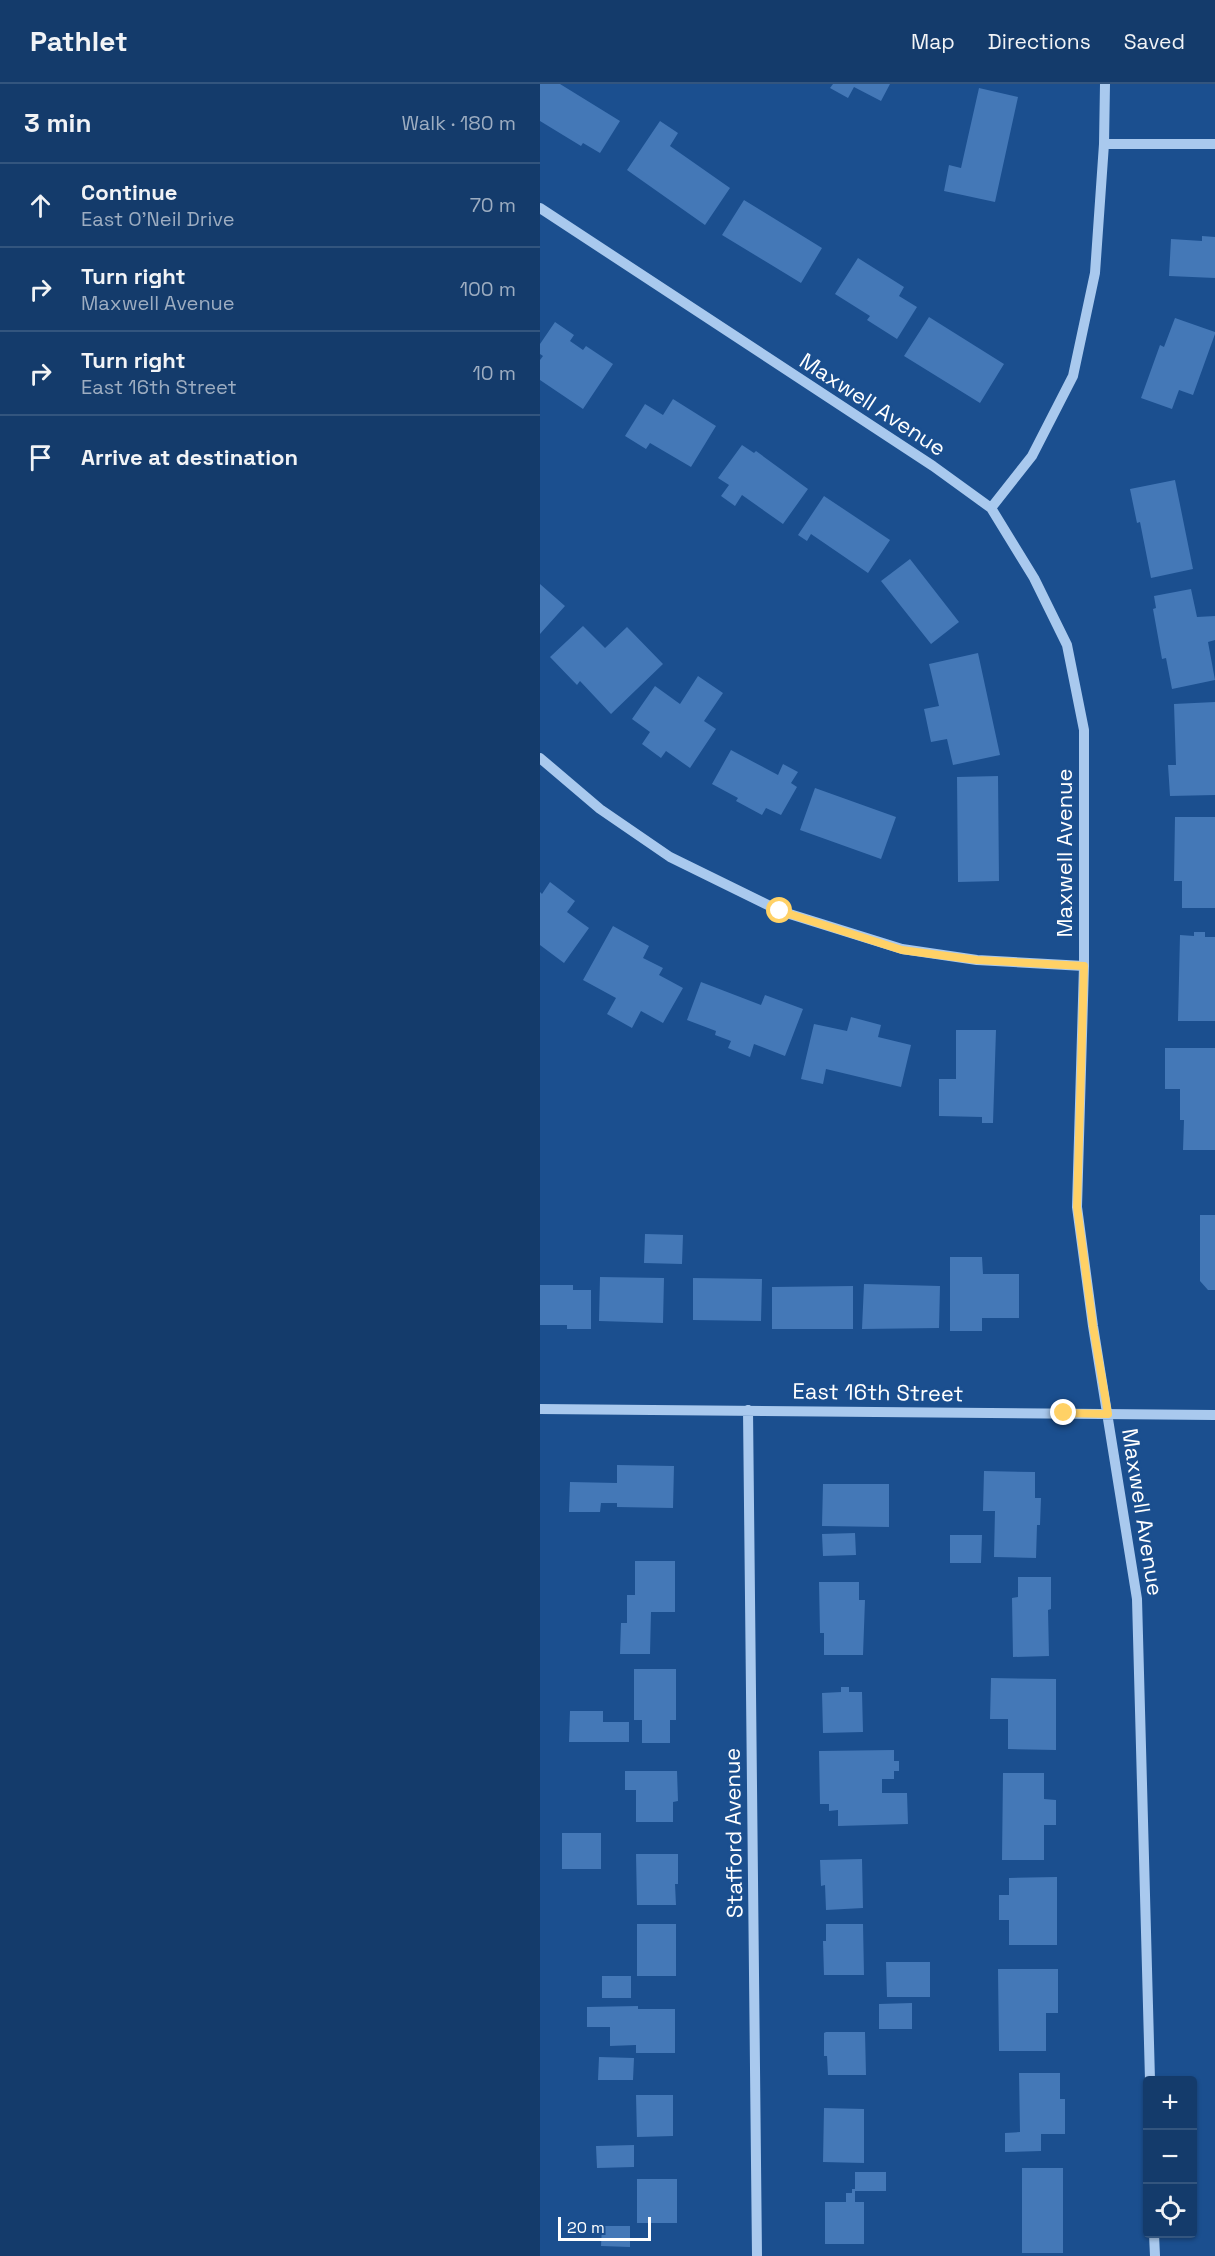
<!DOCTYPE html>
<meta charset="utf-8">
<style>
body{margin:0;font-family:"Space Grotesk",sans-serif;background:#214673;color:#f1f3f6}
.controls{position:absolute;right:18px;bottom:18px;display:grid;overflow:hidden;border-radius:6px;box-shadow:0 2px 4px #0004}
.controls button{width:54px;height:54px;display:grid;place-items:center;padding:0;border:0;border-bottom:2px solid #33557e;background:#143b6b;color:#f1f3f6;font:30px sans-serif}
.scale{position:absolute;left:18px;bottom:15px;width:93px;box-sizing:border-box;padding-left:6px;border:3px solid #fff;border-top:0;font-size:16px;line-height:21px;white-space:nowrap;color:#fff;-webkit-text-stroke:4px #1b4f8f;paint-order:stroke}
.stop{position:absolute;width:18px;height:18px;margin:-14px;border:4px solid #ffd166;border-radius:50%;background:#fff}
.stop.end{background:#ffd166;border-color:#fff;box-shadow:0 2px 6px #0008}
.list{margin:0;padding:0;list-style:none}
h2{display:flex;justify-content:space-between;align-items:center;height:78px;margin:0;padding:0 24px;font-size:26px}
h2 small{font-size:20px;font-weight:400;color:#9dadc1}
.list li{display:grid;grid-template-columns:39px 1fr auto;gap:18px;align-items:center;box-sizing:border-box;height:84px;padding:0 24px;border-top:2px solid #33557e}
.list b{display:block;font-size:22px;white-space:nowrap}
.list p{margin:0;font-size:20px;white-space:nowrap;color:#9dadc1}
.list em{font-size:20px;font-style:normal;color:#9dadc1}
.icon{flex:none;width:33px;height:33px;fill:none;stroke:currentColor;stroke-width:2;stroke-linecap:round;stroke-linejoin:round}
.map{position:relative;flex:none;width:675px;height:2172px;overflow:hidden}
header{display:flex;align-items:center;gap:36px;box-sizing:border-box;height:84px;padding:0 30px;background:#143b6b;border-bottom:2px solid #33557e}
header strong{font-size:28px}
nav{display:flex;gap:33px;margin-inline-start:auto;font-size:21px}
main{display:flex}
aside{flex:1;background:#143b6b}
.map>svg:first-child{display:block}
.building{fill:#4478b7}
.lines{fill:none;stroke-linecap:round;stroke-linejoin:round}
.minor{stroke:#a9c9ee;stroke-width:10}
.route{stroke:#ffd166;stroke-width:8}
.labels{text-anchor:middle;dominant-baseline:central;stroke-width:5;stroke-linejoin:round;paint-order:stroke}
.street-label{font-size:22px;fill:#fff;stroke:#1b4f8f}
</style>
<header>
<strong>Pathlet</strong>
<nav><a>Map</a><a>Directions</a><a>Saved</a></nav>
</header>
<main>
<aside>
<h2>3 min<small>Walk · 180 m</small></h2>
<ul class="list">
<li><svg class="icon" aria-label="ahead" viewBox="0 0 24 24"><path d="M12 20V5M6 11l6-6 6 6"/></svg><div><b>Continue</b><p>East O'Neil Drive</p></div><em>70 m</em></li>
<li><svg class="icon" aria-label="right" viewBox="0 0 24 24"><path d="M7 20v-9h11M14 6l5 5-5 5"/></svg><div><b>Turn right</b><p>Maxwell Avenue</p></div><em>100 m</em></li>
<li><svg class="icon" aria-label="right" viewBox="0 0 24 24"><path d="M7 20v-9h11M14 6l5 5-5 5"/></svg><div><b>Turn right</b><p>East 16th Street</p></div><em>10 m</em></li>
<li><svg class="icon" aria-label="arrive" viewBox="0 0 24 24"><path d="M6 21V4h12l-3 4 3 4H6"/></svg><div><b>Arrive at destination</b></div></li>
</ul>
</aside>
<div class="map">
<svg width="675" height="2172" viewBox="0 0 675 2172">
<rect width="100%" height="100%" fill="#1b4f8f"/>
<!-- building -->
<path class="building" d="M0 0H20L80 37 60 69 43 59 41 62 0 37Z
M293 0H350L341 17 314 3 308 14 290 4Z
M439 4 478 13 455 118 404 107 409 81 421 84Z
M120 37 138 49 130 62 190 104 165 141 87 86Z
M204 116 282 164 261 199 182 151Z
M662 152 675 153V194L629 192 631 155 662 157Z
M318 174 364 203 359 212 377 223 357 255 327 236 330 232 295 210Z
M389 233 464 280 440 319 364 272Z
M635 234 675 248V250L653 311 639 306 632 325 601 314 620 261 624 263Z
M15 238 34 251 30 257 43 266 46 262 73 280 43 325 0 296V276L3 272 0 270V260Z
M133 315 176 342 151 383 110 359 106 365 85 352 105 320 123 331Z
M202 361 214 369 216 367 268 405 243 440 202 411 195 422 181 412 189 401 178 394Z
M635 396 653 485 611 494 600 438 597 439 590 405Z
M284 412 350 456 328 489 271 450 267 457 258 451Z
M370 475 419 538 391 560 341 497Z
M0 500 25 522 0 550Z
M651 505 657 533 675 532V556L668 558 675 596 632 605 626 574 622 575 613 525 616 524 614 512Z
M43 542 65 564 87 543 123 580 71 630 40 597 37 601 10 573Z
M438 569 460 671 413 681 407 655 391 658 384 625 399 622 389 580Z
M158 592 183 609 164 637 176 645 150 684 126 667 121 674 102 660 110 648 92 635 115 602 140 620Z
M675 618V711L630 712 628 681H636L634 620Z
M191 666 238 691 243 680 258 688 251 699 257 703 241 731 226 724 222 731 196 717 198 714 172 700Z
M458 692 459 797 418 798 417 693Z
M275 704 356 733 341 775 260 746Z
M635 733H675V824H642V797H634Z
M10 798 35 817 27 828 49 844 24 879 0 861V808L2 810Z
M73 842 109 862 103 874 123 884 119 891 143 904 123 939 101 927 92 944 67 930 76 914 43 896Z
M654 848H665V853H675V937H638L640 851 654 852Z
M161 898 221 921 225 911 263 925 245 972 214 960 210 973 188 964 191 957 175 951 176 947 147 936Z
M311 933 341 941 338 953 371 961 361 1003 286 985 283 1000 261 995 274 940 307 947Z
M416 946H456L453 1039H442V1033L399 1032V995H416Z
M625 964H675V1066H643L644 1036H640V1005H625Z
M660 1131H675V1206H668L660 1197Z
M105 1150 143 1151 142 1180 104 1179Z
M410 1173H442L443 1190H479V1234H442V1247H410Z
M60 1193 124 1194 123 1239 59 1237Z
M153 1194 222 1195 221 1237 153 1236Z
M324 1200 400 1202 399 1244 322 1245Z
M0 1201H33V1206H51V1245H27V1241H0Z
M313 1202V1245H232V1203Z
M77 1381 134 1382 133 1424 77 1423V1419H61L60 1428H29L30 1398 77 1399Z
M444 1387 495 1388V1414H501L500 1441H497L496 1474 454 1473 455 1427H443Z
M283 1400H349V1443L282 1442Z
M315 1449 316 1471 283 1472 282 1450Z
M410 1451H442L441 1479H410Z
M95 1477H135V1528H111L110 1570H80L81 1539H87V1511H95Z
M478 1493H511V1525L508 1526 509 1572 473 1573 472 1514 478 1513Z
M279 1498H319V1516H325L323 1571H284V1549H280Z
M94 1585H136V1636H130V1659H102V1636H94Z
M451 1594 516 1595V1666L468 1665V1635H450Z
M301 1603H309V1608H322L323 1648 283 1649 282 1609 301 1608Z
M30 1627H63V1638H89V1658H29Z
M354 1666V1677H359V1687H354V1695H342V1709H367L368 1740 298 1742V1726L289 1727V1720H280L279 1667Z
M85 1687H137L138 1717 133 1718V1738H96V1706H85Z
M463 1689H504V1715L516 1716V1741H504V1776H462Z
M22 1749H61V1785H22Z
M96 1770H138V1800H135L136 1821H97Z
M322 1775 323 1824 286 1826 285 1801 281 1802 280 1776Z
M517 1793V1861H469V1836H459V1811H469V1794Z
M97 1840H136V1892H97Z
M286 1840H323L324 1891H284L283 1857H286Z
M346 1878H390V1913H347Z
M458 1885H518V1929H506V1967H459Z
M62 1892H91V1914H62Z
M372 1919V1945H339V1920Z
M98 1922V1925H135V1969H96V1961L70 1962V1943H47V1923Z
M286 1948H325L326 1991H288L287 1972H284V1949Z
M59 1973 94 1974 93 1996H58Z
M479 1989H520V2015H525V2050H501V2067L465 2068V2049L480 2048Z
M96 2011H133V2052L97 2053Z
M284 2024 324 2025V2079L283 2078Z
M94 2061V2083L57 2084 56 2062Z
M482 2084H523V2169H482Z
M315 2088H346V2107H315V2118H324V2160H285V2118H306V2109H312V2105H315Z
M97 2095H137V2139H97Z
M62 2142H90V2163L61 2162Z"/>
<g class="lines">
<!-- minor -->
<path class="minor" d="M564 60H675
M0 124 393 382 451 424 494 494 527 561 544 646V882L537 1123 553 1242 597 1515 610 1996
M451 424 492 372 533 292 555 189 564 60 565 0
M0 674 60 725 130 773 240 827 362 865 437 876 544 882
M0 1325 675 1331
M208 1326 217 2172
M614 2150 615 2172"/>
</g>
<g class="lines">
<!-- route -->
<path class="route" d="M240 827 362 866 437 876 544 882 537 1123 553 1242 568 1330 524 1329"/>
</g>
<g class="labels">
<!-- street labels -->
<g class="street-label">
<text transform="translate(333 320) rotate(33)">Maxwell Avenue</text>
<text transform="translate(524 769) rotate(-90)">Maxwell Avenue</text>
<text transform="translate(338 1308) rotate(1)">East 16th Street</text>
<text transform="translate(603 1428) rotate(81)">Maxwell Avenue</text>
<text transform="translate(193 1749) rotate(-91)">Stafford Avenue</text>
</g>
</g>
</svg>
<div class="controls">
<button>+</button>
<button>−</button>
<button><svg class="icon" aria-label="locate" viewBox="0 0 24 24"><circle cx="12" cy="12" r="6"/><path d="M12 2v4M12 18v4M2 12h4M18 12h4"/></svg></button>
</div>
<div class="scale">20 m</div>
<div class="stop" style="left:240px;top:827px"></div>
<div class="stop end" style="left:524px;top:1329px"></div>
</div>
</main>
